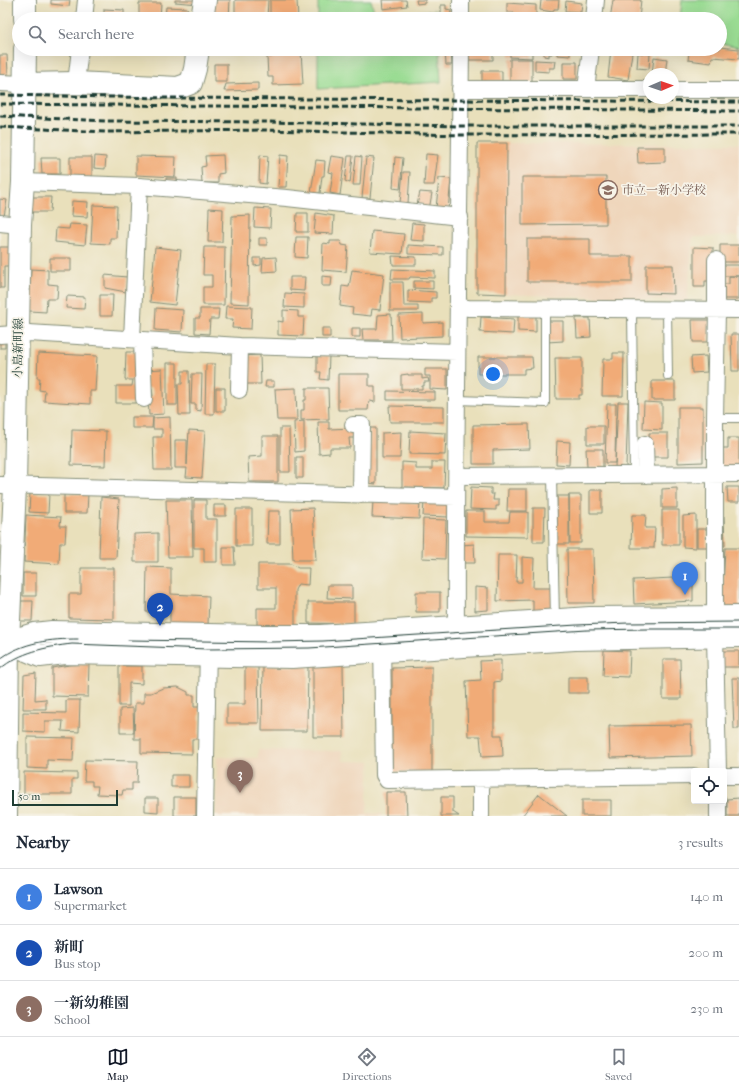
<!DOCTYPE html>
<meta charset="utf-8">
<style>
body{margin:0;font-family:"IM FELL French Canon","Noto Serif JP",serif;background:#f2f2f3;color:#1f2937}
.controls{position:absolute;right:12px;bottom:12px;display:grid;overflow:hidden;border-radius:4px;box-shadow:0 4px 16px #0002}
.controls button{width:36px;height:36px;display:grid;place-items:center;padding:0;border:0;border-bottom:1px solid #e0e1e3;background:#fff;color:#1f2937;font:20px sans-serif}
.compass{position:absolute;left:643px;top:68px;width:36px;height:36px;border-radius:50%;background:#fff;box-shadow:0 4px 16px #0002;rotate:88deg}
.scale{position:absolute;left:12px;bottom:10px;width:106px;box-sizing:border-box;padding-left:4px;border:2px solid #1f3d34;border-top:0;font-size:11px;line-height:14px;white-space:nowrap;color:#1f3d34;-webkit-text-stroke:3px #f7f3e8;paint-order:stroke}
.you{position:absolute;left:493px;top:374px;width:14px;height:14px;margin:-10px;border:3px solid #fff;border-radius:50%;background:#1a73e8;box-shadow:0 0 0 6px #1a73e833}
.badge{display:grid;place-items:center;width:26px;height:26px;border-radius:50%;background:#111827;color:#fff;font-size:13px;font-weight:700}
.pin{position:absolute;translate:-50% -33px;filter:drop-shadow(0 1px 2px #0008)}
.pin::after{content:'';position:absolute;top:21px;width:14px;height:12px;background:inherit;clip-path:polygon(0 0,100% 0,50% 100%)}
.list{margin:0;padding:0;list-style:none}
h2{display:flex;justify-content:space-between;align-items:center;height:52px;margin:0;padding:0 16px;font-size:17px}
h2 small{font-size:13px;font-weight:400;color:#747a83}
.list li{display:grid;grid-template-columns:26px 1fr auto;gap:12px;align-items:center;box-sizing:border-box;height:56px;padding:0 16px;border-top:1px solid #e0e1e3}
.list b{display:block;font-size:15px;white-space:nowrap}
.list p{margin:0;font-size:13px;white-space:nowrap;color:#747a83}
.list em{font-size:13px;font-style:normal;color:#747a83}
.icon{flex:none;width:22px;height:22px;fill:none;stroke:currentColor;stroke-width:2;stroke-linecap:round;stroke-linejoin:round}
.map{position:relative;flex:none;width:739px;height:816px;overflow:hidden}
.search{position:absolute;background:#fff;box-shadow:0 4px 16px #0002;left:12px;right:12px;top:12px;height:44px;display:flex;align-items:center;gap:10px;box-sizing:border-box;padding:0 14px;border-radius:22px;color:#747a83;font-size:15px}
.sheet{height:220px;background:#fff}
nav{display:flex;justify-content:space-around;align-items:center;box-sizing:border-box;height:56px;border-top:1px solid #e0e1e3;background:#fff;font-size:11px;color:#747a83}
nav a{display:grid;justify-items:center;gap:2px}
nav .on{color:#111827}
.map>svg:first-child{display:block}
.built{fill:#efd6bb}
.green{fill:#9adc93;stroke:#5c8c64}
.building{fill:#f1ab77}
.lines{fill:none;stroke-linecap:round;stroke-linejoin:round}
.lane-casing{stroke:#848e78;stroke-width:10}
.street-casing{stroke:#848e78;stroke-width:18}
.secondary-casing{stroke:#848e78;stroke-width:24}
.lane{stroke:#fff;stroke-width:8}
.street{stroke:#fff;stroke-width:16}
.secondary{stroke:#fff;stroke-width:22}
.tram{stroke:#1f3d34;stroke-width:1}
.rail{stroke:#1f3d34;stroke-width:3;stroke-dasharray:6 3;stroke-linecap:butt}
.labels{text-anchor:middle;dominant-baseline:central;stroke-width:3.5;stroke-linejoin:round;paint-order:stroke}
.education-label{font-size:12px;fill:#785e54;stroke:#f7f3e8;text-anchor:start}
.street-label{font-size:12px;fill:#1f3d34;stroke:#f7f3e8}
</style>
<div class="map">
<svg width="739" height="816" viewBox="0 0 739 816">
<rect width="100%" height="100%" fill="#f7f3e8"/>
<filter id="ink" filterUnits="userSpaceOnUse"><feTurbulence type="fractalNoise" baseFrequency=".025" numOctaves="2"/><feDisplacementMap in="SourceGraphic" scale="8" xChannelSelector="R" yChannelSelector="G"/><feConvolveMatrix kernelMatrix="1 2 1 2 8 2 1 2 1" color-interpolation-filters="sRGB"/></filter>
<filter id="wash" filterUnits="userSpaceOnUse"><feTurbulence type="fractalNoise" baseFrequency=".012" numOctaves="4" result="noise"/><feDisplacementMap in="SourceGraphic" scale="16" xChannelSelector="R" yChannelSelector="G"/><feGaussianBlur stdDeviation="0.9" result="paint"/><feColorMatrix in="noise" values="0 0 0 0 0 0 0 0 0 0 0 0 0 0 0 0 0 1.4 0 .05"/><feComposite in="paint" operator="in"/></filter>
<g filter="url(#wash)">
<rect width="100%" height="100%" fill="#e9e0bb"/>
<!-- built -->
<path class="built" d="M477 143 739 144V236L693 237 687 301 477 293Z
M258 750 342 751 343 761 370 762 367 813 382 814 381 816H216L217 757 258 758Z"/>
<!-- green -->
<path class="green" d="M318 0H371L375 15 436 10V19H318Z
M682 0H739V47L720 43V19H680Z
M318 49H439L441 82 318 89Z"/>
<g id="blocks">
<!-- building -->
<path class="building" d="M51 0H70L69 6 51 4Z
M175 0H199V4L175 2Z
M214 0H230L229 19H214Z
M235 0H268L267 19H235Z
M270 0H297L298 19H270Z
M382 0H406L407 6 383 9Z
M416 0H425V3L417 4Z
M541 0H559L558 9H554L553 12 540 10Z
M613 0H641L639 19H610Z
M566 1 582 3 581 12 565 11Z
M139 3H161L160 19H139Z
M507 3 536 5V17L529 16V19H514V12H507Z
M441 5H446V9L451 10 450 18H443L441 15Z
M166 7 187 8 194 19H165Z
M104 9 124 10V19H104Z
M477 16H504V19H477Z
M541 17 555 18V19H541Z
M720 47 739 49V59L712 57 711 63 688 60 689 52 679 51V49H720Z
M113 49H138V53L113 52Z
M468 49H493V60H468Z
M510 49H532V58L510 57Z
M539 49H552V54H549V57L544 56V52H539Z
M557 49H570V56L557 55Z
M445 50H451L452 65H446Z
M611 50 632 53 628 80 608 77Z
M301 51 303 84 273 85V77H268L267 57H272L271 53Z
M638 53 650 54 649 69 637 68Z
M0 55H7L8 74 0 75Z
M654 57 667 59 665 74H652Z
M510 59H532V82H510Z
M535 60 555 61 554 68H549V72L535 71Z
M563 62H577V79H563Z
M214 64H227V82H214Z
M482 71H502V81H482Z
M258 83V90L224 91 226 84Z
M477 143H507L506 294 477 293Z
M637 147H665V162L638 163Z
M426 154 438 155 434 185H424Z
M223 155 224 173 218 174V183H202L201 167 206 166 205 156Z
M260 155 268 156 266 184 259 183Z
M280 155 288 156 286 187H278Z
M95 156 106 157 105 169 94 168Z
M136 156 176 157 175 177 136 175Z
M331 156 345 158 340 195 330 193 333 173 328 172Z
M348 156H353L350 183 345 181Z
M356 156 362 157 360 185H353Z
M70 157H92V177H70Z
M366 157 374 158 370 198H362Z
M395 157 403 158 400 189 393 188Z
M41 158H60V174H42Z
M316 160 325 161 324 176H322L320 193H311Z
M403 172H410L408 203H400Z
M522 177H606V224L522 225Z
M166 178H177V184L166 185Z
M439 178 451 179 448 210 436 209Z
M420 192 432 193 429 210 416 209Z
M28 197H51L50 212H28Z
M0 199 7 200 4 216 0 215Z
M72 201 88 202 87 217 71 216Z
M93 205 117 206 116 238H110V244L91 243Z
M209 208 223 209 222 242H208Z
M255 208 271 209 270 228 254 227Z
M297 213H308V232H296Z
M316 213 334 216 333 234 314 233Z
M250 215 249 304 230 303 232 216Z
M412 223 424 224V241L410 240Z
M70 224 87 225 85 245 55 242 56 228 69 229Z
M372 231 404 234 402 254 370 252Z
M296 237H308L307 258 295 257Z
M259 238H267V245H259Z
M527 239H590V256H632V282H527Z
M330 241H341L342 245 348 246 346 272 322 270 323 243 330 244Z
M408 245 443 247V255L408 254Z
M720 245H739V262H720Z
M0 247H10V266H4V288H0Z
M155 247 181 250 175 305 150 302Z
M204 247H225L224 305H203V287H212V275H203Z
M694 247 713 248V281H705V287H694Z
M392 256 416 257V265H393Z
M276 257 277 271 262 272 263 258Z
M50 258H71V271H50Z
M254 258H261V265L254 266Z
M646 265H673L674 294 646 293Z
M720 265H739V276H720Z
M31 269 48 270V284L58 285 57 299H47L46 312 29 311Z
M392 269 435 271V278L410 277 409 279H391Z
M352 270 384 274 380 310 372 309 371 316 352 314 353 308 340 306 342 286 349 287Z
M105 275 127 277 126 292 105 288Z
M322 276 332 277 331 286H322Z
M729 276H739V299H719L718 284H729Z
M290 277H305L304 291 290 290Z
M414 281H433V289L414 288Z
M390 282H403L404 306H418V311H390Z
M408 290 436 292V298H431V303L408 302Z
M285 293 304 294V308L284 307Z
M100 295H113L112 316H100Z
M67 296 85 297 84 309 66 308Z
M226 306 252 307 251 329 232 328 233 319H225Z
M156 308 183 310 182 332 155 330Z
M200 309H219L218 319H210L209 334 195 333V318H200Z
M283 310 298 311V317H304L303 336 278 335V321L283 322Z
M391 314 392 340H363L362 329H377L378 315Z
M423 314V323L442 322V336L400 338 399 315Z
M518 315H536V332L518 331Z
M481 317 514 319 513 334 480 332Z
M576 318H590L591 337 577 338Z
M692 320H709V342H693Z
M547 321H563V341L547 342Z
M322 328H330V337H322Z
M352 328H360V337H352Z
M731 334H739V371H732Z
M0 338H5V348H0Z
M126 352H141L140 403H116V386H132L133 380H125Z
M38 353 97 356 95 391H90V404L44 401 45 391 39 390 40 378H37Z
M613 353H624L623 396H602L603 359H613Z
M260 355 261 384H242L241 356Z
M317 356H329L328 380 320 379 321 372H317Z
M706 356 707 372 692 373 691 357Z
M478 357H532L533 368 524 369V374H478Z
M555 358H582V395H579V399H556Z
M167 363H177V405H167Z
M206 364H215L214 414H205Z
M162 369 164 414 149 415 148 397 153 396 152 388H146L145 370Z
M425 369H447V390L430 389V376H425Z
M182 371H189L190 415H179L178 384H182Z
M192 374H202L201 411 196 410V404H191Z
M338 374H369V386H375V402L369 401 368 410H338Z
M408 374V375H422V379L428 378 429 382H424V386H422V389H401V375Z
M266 381H274V387H265Z
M652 381H675V400H652Z
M216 388H225V411H216Z
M296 388 297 420H277L275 389Z
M306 388H328L329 419 301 420V410H304V400H306Z
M387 391 435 392V400H387Z
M618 402H628L626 467H615Z
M644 402 662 403V430L643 429Z
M607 404H616L615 463H605Z
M389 406 444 407V422H390Z
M678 407H703V462L678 463Z
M132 417H153L152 428H132Z
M170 417 171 470H154L153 437H162V429H153V418Z
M304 421V451L295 452 294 422Z
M318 422H329V429L353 428 354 438H349L350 448H330V453L319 454Z
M529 424 530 449 493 450V464H473V425Z
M587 426H604V444H587Z
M280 428H289L290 472H280Z
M370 428H376V484L368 483Z
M72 430 106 431 105 466 71 465Z
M189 430 205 431 202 478 186 477 187 468H175V440H187V465Z
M410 431 446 433 445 455 409 454Z
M401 432 400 458H382V433Z
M649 433H668V457H650Z
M262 436H278V482H249L248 457 262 456Z
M728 438H739V470H721V448H728Z
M557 441 570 442 569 465 556 464Z
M586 449H603V467H587Z
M296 457H303V478H296Z
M402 462 416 463V469H432V462H445L444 488 402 487Z
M471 487 491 488V494H494L493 500H499V506H496V510L470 509Z
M727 487H739V502H728Z
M677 488V508H662V489Z
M508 489H527V511H507Z
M590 490H602V513H590Z
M30 493 49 494 48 513 29 512Z
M64 494H88L87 513H64Z
M569 495H581V543H570Z
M557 496H569V544H557Z
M101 497 119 499 116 558H99Z
M166 500H192L193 557H168Z
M194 500H206V519H217V562H204V548H194Z
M373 501 420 503 419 519 372 517Z
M424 501 449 502V517L423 516Z
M214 505H226V516H214Z
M313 508 316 560H293L291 509Z
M533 508H545L544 542H533Z
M236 509H252V546H236Z
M662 510H679V545H662Z
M268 511H280V544H267Z
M466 511H485V522H509L510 512H528V537L466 536Z
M26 515 61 517 60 526H66L65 543H60L59 564 24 562Z
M632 515H646L645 528H655L654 548H631Z
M696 515V548L683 547V516Z
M717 516H724L725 546H718Z
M423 519 446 520 445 559 422 558Z
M697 529H707V547H697Z
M158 533V562H134V534Z
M474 544 475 563H463L462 545Z
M223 547H234L235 565H223Z
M725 548H739V608H722Z
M567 549H593L594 603H568Z
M498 555H517L516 582H522V557L534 558 533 588H554L553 614 533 613V600L497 601Z
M258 564H291L298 568H309L308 585 298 584 295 590V627H257V608H276V588H258Z
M147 567 171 568V594L209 596 208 625 170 624V612H146Z
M81 568H114V619L69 618V594H81Z
M23 573H36V596H23Z
M693 577V601L634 604 633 580Z
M328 585H352V599L327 598Z
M475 587 488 588V610L475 611Z
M416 592H440V612H416Z
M21 601H33L32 621H20Z
M308 602H354V624L308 623Z
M604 650 630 651 629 677 603 676Z
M720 651H739V667H720Z
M663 659H680L681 699H663Z
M501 660V681L494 682V735H502L503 756 482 757 480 736H468L466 681 481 680 480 661Z
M89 664 88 697 52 696V668L69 665Z
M313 665H343L344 737H313Z
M119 666H142V684L129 683V706H119Z
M263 666H308L307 731H262Z
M245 667H258L259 723H227V704H245Z
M432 667V772H392V668Z
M36 673 35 700 46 699V709H23L24 675Z
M568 677H588V693H568Z
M732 678H739V729H734Z
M178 687 188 692V695H194V707H200L199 739H192V754L141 753V739H134L135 703H144V693H151L163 688Z
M66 700H80L79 732 62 731 63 721H45V732L23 731V712L66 713Z
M133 708 134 733H120V709Z
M691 725 692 756 610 758 609 726Z
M27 737 74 738 73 761 47 760V769L27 768Z
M85 760 138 761 137 783H132V790H123L122 795 97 794 98 786H92V781H84Z
M24 772 77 773V779H72V794H24Z
M171 775H189V787H171Z
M386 792H406L407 816H386Z
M539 794 567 816H522Z
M174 797H196V816H174Z
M441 797H453V812L459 816H441Z
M145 798H158V812L145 811Z
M739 798V816H727V799Z
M582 800H611V816H582Z"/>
</g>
</g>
<g filter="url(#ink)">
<use href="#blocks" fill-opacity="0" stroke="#848e78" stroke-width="1"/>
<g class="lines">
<!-- lane casing -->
<g class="lane-casing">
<path id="lane" d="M632 310 634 475
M667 310 668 376
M457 400 545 403V309
M715 418H739
M552 476 555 619"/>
</g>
<!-- street casing -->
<g class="street-casing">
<path id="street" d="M84 19 86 0
M461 19V0
M594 19 596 0
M0 83 24 84
M76 83 80 49
M460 89H649
M586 89 591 49
M673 90H739
M23 182 139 186 287 198 460 217
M0 223 20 225
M716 260V300L717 310 715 418V637L718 771
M458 306 468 308 739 310
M0 335 29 333 240 346 457 352
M132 339 139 186
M142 340 144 399
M239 390 240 346
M353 425H362L361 495
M645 444 646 475
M457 476 739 474
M0 485 456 497
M456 637C455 441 459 245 461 49
M382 641 384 775 387 780 694 776
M724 776H739
M205 816 208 645
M481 816V779
M718 816V801"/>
</g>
<!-- secondary casing -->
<g class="secondary-casing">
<path id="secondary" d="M25 19V0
M202 19 205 0
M24 84 76 83 178 88 191 83 195 69 198 49
M0 642H8L34 634 52 632 263 636H320L590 618 739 617
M8 642 40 656 65 653 292 657 575 639 739 636
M6 816 8 642 15 486 20 225 23 182 25 49"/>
</g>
<!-- lane -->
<use href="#lane" class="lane"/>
<!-- street -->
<use href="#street" class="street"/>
<!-- secondary -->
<use href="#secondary" class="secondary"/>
<!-- tram -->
<path class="tram" d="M128 640 271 642 323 641 577 625 628 623 739 622
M0 659C22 642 51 639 78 639
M0 669C20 652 46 647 72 644L208 649 309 648 587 630 647 629H739"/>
<!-- rail -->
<path class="rail" d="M0 95 169 98 739 102
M0 104 739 111
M0 116 106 121 264 122 462 126H739
M0 127 106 132 264 130 462 135 739 134"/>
</g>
</g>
<!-- icons -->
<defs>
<g id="school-ring" transform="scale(1)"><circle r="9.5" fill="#f7f3e8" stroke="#8d6e63" stroke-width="1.5"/><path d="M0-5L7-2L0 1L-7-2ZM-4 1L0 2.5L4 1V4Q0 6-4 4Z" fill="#8d6e63"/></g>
</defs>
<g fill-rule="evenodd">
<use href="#school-ring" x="608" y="190"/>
</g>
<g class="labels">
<!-- education labels -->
<g class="education-label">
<text x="622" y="190">市立一新小学校</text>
</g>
<!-- street labels -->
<g class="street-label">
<text transform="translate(18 348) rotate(-89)">小島新町線</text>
</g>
</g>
</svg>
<div class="controls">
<button><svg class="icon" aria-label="locate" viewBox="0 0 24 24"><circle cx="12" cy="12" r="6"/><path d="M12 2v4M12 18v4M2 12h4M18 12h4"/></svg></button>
</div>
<svg class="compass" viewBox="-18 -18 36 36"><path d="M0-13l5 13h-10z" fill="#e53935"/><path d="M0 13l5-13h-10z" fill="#747a83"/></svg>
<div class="scale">50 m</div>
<div class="you"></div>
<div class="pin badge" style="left:685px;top:595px;background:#3f7fe0">1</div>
<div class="pin badge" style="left:160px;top:626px;background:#1a4fb4">2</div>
<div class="pin badge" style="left:240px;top:793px;background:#8d6e63">3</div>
<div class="search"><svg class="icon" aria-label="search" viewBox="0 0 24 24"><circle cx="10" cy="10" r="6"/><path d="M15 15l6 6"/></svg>Search here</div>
</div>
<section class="sheet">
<h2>Nearby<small>3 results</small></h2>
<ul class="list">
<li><span class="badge" style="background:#3f7fe0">1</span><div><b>Lawson</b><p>Supermarket</p></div><em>140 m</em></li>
<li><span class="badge" style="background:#1a4fb4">2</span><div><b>新町</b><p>Bus stop</p></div><em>200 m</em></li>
<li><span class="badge" style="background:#8d6e63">3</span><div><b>一新幼稚園</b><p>School</p></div><em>230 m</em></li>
</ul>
</section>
<nav>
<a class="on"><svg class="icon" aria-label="map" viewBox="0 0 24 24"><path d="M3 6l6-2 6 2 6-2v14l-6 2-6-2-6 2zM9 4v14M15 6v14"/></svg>Map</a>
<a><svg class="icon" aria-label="directions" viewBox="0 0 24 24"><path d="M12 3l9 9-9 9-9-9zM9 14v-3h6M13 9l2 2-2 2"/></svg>Directions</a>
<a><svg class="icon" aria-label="saved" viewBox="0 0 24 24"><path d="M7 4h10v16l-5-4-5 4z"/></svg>Saved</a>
</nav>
